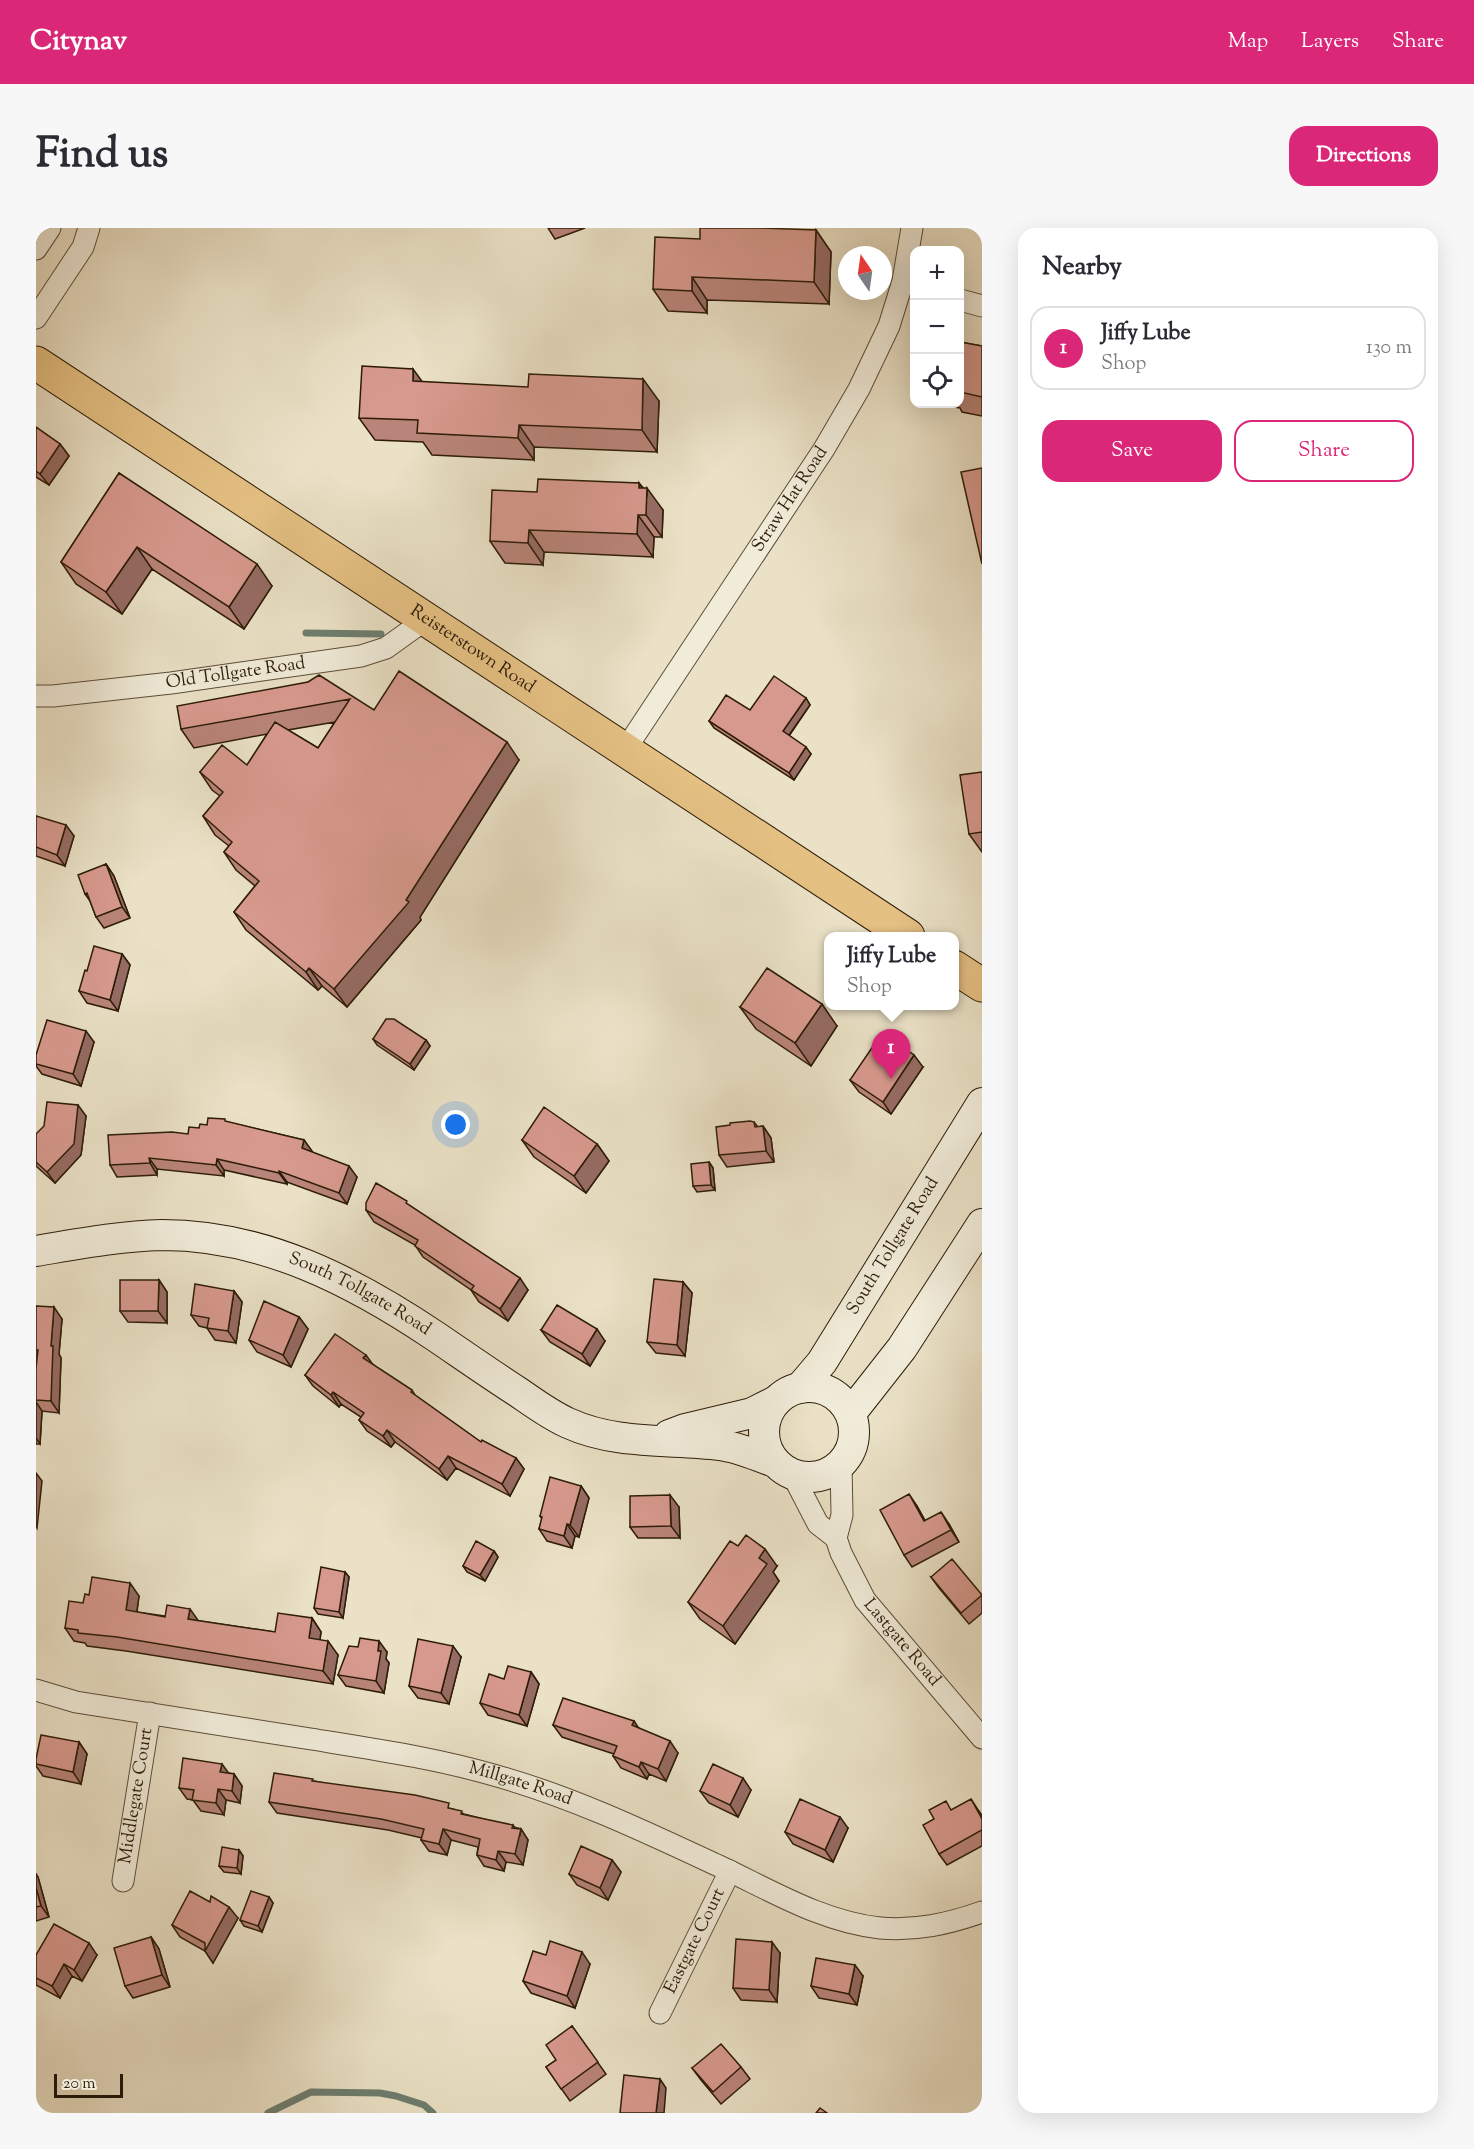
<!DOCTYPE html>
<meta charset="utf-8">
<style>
body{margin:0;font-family:"Sorts Mill Goudy",serif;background:#f7f7f7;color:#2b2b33}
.controls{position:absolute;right:18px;top:18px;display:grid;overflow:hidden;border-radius:12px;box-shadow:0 6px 24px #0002}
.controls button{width:54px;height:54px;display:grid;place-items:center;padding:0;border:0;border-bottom:2px solid #e1e1e2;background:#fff;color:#2b2b33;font:30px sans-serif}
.compass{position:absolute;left:802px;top:18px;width:54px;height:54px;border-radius:50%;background:#fff;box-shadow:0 6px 24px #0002;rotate:347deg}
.scale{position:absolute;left:18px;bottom:15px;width:69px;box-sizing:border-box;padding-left:6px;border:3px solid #2d1c08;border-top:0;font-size:16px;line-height:21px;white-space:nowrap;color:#2d1c08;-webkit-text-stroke:4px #f1ecda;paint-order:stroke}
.you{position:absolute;left:420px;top:897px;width:21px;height:21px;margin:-15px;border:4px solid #fff;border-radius:50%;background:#1a73e8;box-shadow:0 0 0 9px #1a73e833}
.badge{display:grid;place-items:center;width:39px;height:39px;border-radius:50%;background:#db2777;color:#fff;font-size:20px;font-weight:700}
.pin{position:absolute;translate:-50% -50px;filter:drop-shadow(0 2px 3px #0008)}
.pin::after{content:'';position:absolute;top:32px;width:21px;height:18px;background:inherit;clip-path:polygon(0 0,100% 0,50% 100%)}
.popup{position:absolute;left:788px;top:704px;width:135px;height:78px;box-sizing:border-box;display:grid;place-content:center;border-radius:12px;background:#fff;filter:drop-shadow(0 2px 4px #0005);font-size:20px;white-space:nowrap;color:#7c7c81}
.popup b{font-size:22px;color:#2b2b33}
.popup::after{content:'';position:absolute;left:50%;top:100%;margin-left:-12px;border:12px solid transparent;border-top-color:#fff}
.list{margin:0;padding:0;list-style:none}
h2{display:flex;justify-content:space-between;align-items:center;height:78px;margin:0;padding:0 24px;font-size:26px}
h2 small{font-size:20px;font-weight:400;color:#7c7c81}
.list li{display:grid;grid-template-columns:39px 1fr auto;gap:18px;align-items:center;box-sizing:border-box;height:84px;margin:0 12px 12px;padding:0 12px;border:2px solid #e1e1e2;border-radius:18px}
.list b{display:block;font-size:22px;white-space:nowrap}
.list p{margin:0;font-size:20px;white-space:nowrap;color:#7c7c81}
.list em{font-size:20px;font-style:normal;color:#7c7c81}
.actions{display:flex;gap:12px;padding:18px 24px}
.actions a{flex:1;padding:14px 0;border:2px solid #db2777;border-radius:18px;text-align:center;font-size:21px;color:#db2777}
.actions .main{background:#db2777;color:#fff}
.icon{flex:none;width:33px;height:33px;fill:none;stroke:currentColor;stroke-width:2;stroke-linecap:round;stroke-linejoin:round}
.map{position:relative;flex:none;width:946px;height:1885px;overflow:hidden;border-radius:18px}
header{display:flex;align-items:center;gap:36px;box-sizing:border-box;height:84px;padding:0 30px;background:#db2777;color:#fff}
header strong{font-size:28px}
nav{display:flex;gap:33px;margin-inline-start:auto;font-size:21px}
.intro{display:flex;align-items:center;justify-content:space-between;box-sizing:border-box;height:144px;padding:0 36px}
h1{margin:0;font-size:42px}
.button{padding:15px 27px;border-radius:18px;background:#db2777;color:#fff;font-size:21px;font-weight:700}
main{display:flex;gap:36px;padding:0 36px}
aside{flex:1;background:#fff;border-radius:18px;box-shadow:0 6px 24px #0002}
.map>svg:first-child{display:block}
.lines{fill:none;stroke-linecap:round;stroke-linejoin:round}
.stream{stroke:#6d7d6f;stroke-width:7}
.street-casing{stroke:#5c4d38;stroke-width:23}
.secondary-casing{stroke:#2d1c08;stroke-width:32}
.primary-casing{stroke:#2d1c08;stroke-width:35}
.street{stroke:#f1ecda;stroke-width:21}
.secondary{stroke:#f1ecda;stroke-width:30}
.primary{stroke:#e5c083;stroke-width:33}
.wall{fill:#b98479;stroke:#2d1c08;stroke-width:1.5;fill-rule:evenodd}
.shaded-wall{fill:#966b63;stroke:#2d1c08;stroke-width:1.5}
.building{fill:#d7998d;stroke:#2d1c08;stroke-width:1.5}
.labels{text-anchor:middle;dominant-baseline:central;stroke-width:5;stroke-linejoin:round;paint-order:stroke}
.street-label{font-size:18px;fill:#2d1c08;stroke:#f1ecda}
</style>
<header>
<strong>Citynav</strong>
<nav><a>Map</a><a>Layers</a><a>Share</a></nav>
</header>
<div class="intro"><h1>Find us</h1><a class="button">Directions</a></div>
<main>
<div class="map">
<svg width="946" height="1885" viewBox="0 0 946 1885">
<rect width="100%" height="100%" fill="#eae1c6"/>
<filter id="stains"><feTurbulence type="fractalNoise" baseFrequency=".00333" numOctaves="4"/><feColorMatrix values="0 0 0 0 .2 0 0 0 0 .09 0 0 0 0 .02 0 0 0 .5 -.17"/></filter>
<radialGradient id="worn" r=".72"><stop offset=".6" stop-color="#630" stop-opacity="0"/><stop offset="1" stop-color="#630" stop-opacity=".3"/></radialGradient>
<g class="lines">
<!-- stream -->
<path class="stream" d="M270 405 345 406
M232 1885 275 1864 344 1865 360 1868 388 1877 397 1885"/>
<!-- street casing -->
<g class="street-casing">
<g id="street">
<path d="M0 21 14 0"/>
<path d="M924 72 946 78"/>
<path d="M0 90 47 19 53 0"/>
<path id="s1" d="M0 468H17L135 455 325 428 350 420 389 392"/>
<path id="s2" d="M589 522 788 221 823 161 853 98 867 53 876 0"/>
<path id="s3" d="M756 1246 782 1296 800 1310 805 1325 829 1372 946 1510"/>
<path d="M800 1310 806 1287 805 1236"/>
<path id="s4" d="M0 1462 40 1474C119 1486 197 1499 275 1511 337 1521 400 1530 461 1548 539 1570 612 1605 685 1639 736 1663 787 1694 844 1700 880 1703 912 1696 946 1684"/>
<path id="s5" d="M87 1653 114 1485"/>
<path id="s6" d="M624 1785 694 1643"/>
</g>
</g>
<!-- secondary casing -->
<g class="secondary-casing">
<g id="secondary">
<path id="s7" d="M0 1023C42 1016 84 1008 126 1007 228 1007 317 1053 399 1108 427 1127 454 1146 482 1164 498 1175 514 1187 532 1195 580 1217 633 1211 684 1217 702 1219 719 1227 736 1233"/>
<circle cx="773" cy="1204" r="45"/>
<path id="s8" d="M764 1160 786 1134 946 875"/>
<path d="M815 1185 866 1120 946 996"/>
<path d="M633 1207 649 1201 716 1185 740 1173"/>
</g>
</g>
<!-- primary casing -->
<g class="primary-casing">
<g id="primary">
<path id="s9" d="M0 135 872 708"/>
<path d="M918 739 946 757"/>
</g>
</g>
<!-- street -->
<use href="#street" class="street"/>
<!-- secondary -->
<use href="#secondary" class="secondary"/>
<!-- primary -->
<use href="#primary" class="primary"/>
</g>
<!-- wall -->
<path class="wall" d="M512 0H549L519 11Z
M780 2 795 24 793 76 671 72V85L632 83 617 61 664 11Z
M924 114 946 118V188L926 184 924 180 918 179 916 176H924Z
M387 154 623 173 621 224 498 219V232L396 227 387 214 339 212 323 190Z
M0 199 24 216 33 228 13 257 0 249Z
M83 245 236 358 208 401 116 341 86 386 40 356 25 334Z
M603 255 627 282 626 309H618L617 329 508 324 507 337 469 335 454 313 501 264Z
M272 454 338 482 483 532 384 689 385 692 311 779 286 758 282 762 210 702 198 684 219 658 200 642 188 624 193 618 179 607 167 588 184 568 176 562 164 544 211 537 231 506 158 520 145 501ZM299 494 282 520 252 502Z
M770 470 774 477 753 508 775 526 758 552 678 500 673 493 714 482Z
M946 544V624L933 606Z
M0 588 38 608 29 638 0 628Z
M70 636 78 648 94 690 68 700 60 689 54 673 49 666Z
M86 726 94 737 82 783 51 775 43 763 51 743Z
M704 779 801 798 775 838 720 801Z
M337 811 390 812 394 818 378 842 341 817Z
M58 814 45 858 6 846 0 838V827Z
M887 839 855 886 823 864 814 852Z
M50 888 45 927 19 955 0 938V906Z
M191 894 268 912 276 924 321 949 311 976 251 954V956L188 942V948L121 941V947L81 949 74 937 152 906 163 900 171 897Z
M718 894 722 899 727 898 735 910 738 934 691 939 683 927Z
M486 912 561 916 573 933 550 965 498 929Z
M673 934 677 940 679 962 661 964 657 958Z
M374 978 492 1062 472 1093 443 1074 435 1062 387 1029 379 1017 338 994 330 982Z
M123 1052 131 1064V1095L92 1094 84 1083Z
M647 1054 656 1065 649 1128 620 1125 611 1114Z
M198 1063 206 1074 200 1115 179 1112 171 1100 163 1098 155 1087Z
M0 1078 26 1091 23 1126 25 1130 23 1185 6 1183 4 1216H0Z
M263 1089 272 1101 255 1139 221 1124 213 1112Z
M505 1102 569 1113 554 1138 514 1114Z
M336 1136 376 1162 379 1167 445 1214 480 1230 488 1241 474 1268 420 1240 411 1252 359 1214 355 1219 331 1203 323 1192 325 1189 305 1176 303 1179 277 1158 269 1147Z
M545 1258 553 1270 543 1309 539 1308 536 1320 511 1313 503 1301 506 1291 504 1288Z
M881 1278 889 1293 913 1296 923 1314 876 1339 868 1327Z
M643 1279 644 1310H602L594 1299Z
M458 1323 462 1329 449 1353 431 1344 427 1338Z
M741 1338 737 1344 743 1353 699 1416 664 1391 652 1374Z
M309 1344 313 1349 307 1390 282 1386 278 1380Z
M895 1349 946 1367V1385L933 1396 903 1360Z
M103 1368 101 1384 239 1404 276 1390 285 1404 284 1412 302 1427 297 1456 90 1423 51 1418 49 1415 38 1413 29 1400 47 1375Z
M351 1424 350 1431 353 1435 348 1465 310 1458 302 1447Z
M425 1429 413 1476 382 1470 373 1458Z
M495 1444 503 1456 491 1498 452 1487 444 1475 468 1451Z
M598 1493 602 1500 642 1525 630 1553 613 1546 611 1551 585 1540 577 1528 578 1526 526 1509 517 1497Z
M43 1514 51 1526 45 1556 7 1548 0 1538V1531Z
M192 1545 198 1546 206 1558 204 1575 190 1572 188 1587 165 1583 157 1572 151 1571 143 1560Z
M278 1553 417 1581 428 1586 485 1601 492 1612 487 1637 470 1634 468 1643 448 1638 441 1627 442 1619 415 1612 411 1627 393 1623 385 1612 386 1610 352 1602 241 1585 233 1574Z
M715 1562 702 1589 673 1575 664 1563Z
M916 1582 943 1583 946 1588V1618L911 1637 903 1626Z
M812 1600 797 1634 757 1616 749 1604Z
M203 1622 207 1628 205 1646 188 1644 183 1638Z
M576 1632 585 1644 572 1672 541 1657 533 1646Z
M0 1646 2 1649 13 1689 0 1693Z
M233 1669 237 1675 226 1704 208 1698 204 1692Z
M202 1690 177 1735 169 1723 144 1709 136 1697Z
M115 1709 123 1721 134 1759 97 1770 89 1758Z
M744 1725 741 1774 705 1772 697 1760Z
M0 1727H61L46 1753 36 1748 24 1770 0 1757Z
M510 1727 554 1736 539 1780 495 1765 487 1753Z
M827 1748 821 1777 783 1770 775 1758Z
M536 1798 570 1846 534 1873 510 1839 520 1832Z
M705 1839 714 1851 685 1876 665 1852 656 1840Z"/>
<!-- shaded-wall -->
<path class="shaded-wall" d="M780 2 795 24 793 76 778 54Z
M656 49 671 72V85L656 63Z
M377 141 393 163 377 153Z
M607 151 623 173 621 224 606 202Z
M483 197 498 219V232L482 210Z
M24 216 33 228 13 257 4 246Z
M603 255 611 267V260L627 282 626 309 610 287 603 260Z
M602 287 618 309 617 329 601 306Z
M493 302 508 324 507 337 492 315Z
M101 319 116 341 86 386 70 364Z
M221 336 236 358 208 401 193 379Z
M770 470 774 477 751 510 747 503Z
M471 514 483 532 384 689 385 692 311 779 298 761 370 672Z
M770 519 775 526 758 552 753 545Z
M30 597 38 608 29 638 21 627Z
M70 636 78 648 94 690 86 679Z
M86 726 94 737 82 783 74 772Z
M273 740 286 758 282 762 270 744Z
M786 776 801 798 775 838 759 815Z
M50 803 58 814 45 858 37 846Z
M390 812 394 818 378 842 374 836Z
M878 827 887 839 855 886 847 874Z
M42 877 50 888 45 927 19 955 11 944Z
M727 898 735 910 738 934 730 923Z
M268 912 276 923 274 931 266 920Z
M561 916 573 933 550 965 538 948Z
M113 930 121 941V947L114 935Z
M181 931 188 942V948L180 937Z
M673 934 677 940 679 962 675 957Z
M313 938 321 949 311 976 303 965Z
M243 943 251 954V956L243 945Z
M484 1050 492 1062 472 1093 464 1081Z
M123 1052 131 1064V1095L122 1083Z
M647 1054 656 1065 649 1128 641 1117Z
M198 1063 206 1074 200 1115 192 1103Z
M18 1079 26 1091 23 1126 25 1130 23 1185 15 1173V1118Z
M263 1089 272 1101 255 1139 247 1127Z
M561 1101 569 1113 554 1138 546 1126Z
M330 1127 338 1138 327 1130Z
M297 1164 305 1176 303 1179 295 1167Z
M0 1174 6 1183 4 1216 0 1210Z
M351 1202 359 1214 355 1219 347 1208Z
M412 1228 420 1240 411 1252 403 1241Z
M480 1230 488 1241 474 1268 466 1256Z
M0 1245 6 1253 1 1300 0 1298Z
M545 1258 553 1270 543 1309 534 1297Z
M873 1266 881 1278 896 1305 888 1293Z
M634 1267 643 1279 644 1310 635 1298Z
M905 1284 913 1296 923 1314 915 1302Z
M531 1296 539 1308 536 1320 528 1308Z
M729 1321 741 1338 737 1344 743 1353 699 1416 687 1398 723 1330Z
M458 1323 462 1329 449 1353 444 1347Z
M309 1344 313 1349 307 1390 303 1384Z
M94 1355 103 1368 99 1395 90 1382Z
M154 1381 164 1395 152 1391Z
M276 1390 285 1404 282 1424 273 1410Z
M292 1413 302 1427 297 1456 287 1443Z
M343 1413 351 1424 350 1431 353 1435 348 1465 340 1453Z
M417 1418 425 1429 413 1476 405 1465Z
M495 1444 503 1456 491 1498 483 1487Z
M598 1493 606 1505 596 1497Z
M634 1513 642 1525 630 1553 622 1541Z
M43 1514 51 1526 45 1556 37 1544Z
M605 1534 613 1546 611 1551 603 1539Z
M186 1536 194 1547 184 1544Z
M198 1546 206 1558 204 1575 196 1563Z
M707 1550 715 1562 702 1589 694 1577Z
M182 1561 190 1572 188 1587 180 1575Z
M935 1571 946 1588V1591Z
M804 1589 812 1600 797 1634 789 1622Z
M477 1597 484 1607 485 1601 492 1612 487 1637 479 1626 476 1600Z
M407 1601 415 1612 411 1627 403 1616Z
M203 1622 207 1628 205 1646 201 1640Z
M462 1623 470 1634 468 1643 460 1632Z
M576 1632 585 1644 572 1672 564 1660Z
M0 1646 2 1649 13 1689 5 1678 0 1660Z
M233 1669 237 1675 226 1704 222 1698Z
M193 1679 202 1690 177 1735 169 1723Z
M115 1709 123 1721 134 1759 126 1747Z
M736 1714 744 1725 741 1774 733 1762Z
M53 1715 61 1727 46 1753 38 1742Z
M546 1724 554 1736 539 1780 531 1768Z
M28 1736 36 1748 24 1770 16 1758Z
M819 1737 827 1748 821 1777 813 1766Z
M624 1851 630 1860 628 1885H620Z"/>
<!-- building -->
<path class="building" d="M664 0H724L780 2 778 54 656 49V63L617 61 619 9 664 11Z
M924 114 946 118V169L924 164Z
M326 138 377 141V153L492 159 493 146 607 151 606 202 483 197 482 210 381 205 382 192 323 190Z
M0 199 24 216 4 246 0 243Z
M946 240V336L925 244Z
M83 245 221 336 193 379 101 319 70 364 25 334Z
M502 251 603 255V260H611L610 287H602L601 306 493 302 492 315 454 313 456 262 501 264Z
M363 443 471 514 370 672 373 674 298 761 273 740 270 744 198 684 223 653 188 624 196 614 167 588 187 564 164 544 186 517 211 537 239 494 282 520 314 471 145 501 141 478 272 454 283 447 338 482Z
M738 448 770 470 747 503 770 519 753 545 673 493 690 467 714 482Z
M946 544V604L933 606 924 547Z
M0 588 30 597 21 627 0 619Z
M70 636 86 679 60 689 51 665 49 666 42 647Z
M58 718 86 726 74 772 43 763 49 742 51 743Z
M731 740 786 776 759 815 704 779Z
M350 791H358L390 812 374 836 337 811Z
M11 792 50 803 37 846 0 836V827Z
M846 805 878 827 847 874 814 852Z
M11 874 42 877 38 916 11 944 0 934V906L8 898Z
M508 879 561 916 538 948 486 912Z
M172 890 189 891V893L268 912 266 920 313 938 303 965 243 943V945L181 931 180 937 113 930 114 935 74 937 72 907 136 904 152 906 153 899 163 900 164 896 171 897Z
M714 893 718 894 719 899 727 898 730 923 683 927 680 899 694 897V895Z
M673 934 675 957 657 958 655 936Z
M340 955 371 973 370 975 484 1050 464 1081 435 1062 438 1058 379 1018 382 1012 330 982V975Z
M618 1051 647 1054 641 1117 611 1114Z
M84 1052H123L122 1083H84Z
M159 1056 198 1063 192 1103 171 1100 173 1090 155 1087Z
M228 1073 263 1089 247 1127 213 1112Z
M521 1077 561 1101 546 1126 505 1102Z
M0 1078 18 1079 15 1118H17L15 1173 0 1172V1140L2 1122H0Z
M299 1106 330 1127 327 1130 376 1162 375 1164 445 1214 446 1212 480 1230 466 1256 412 1228 403 1241 351 1202 347 1208 323 1192 328 1185 297 1164 295 1167 269 1147Z
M514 1249 545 1258 534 1297 531 1296 528 1308 503 1301 506 1289 504 1288Z
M873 1266 888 1293 905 1284 915 1302 868 1327 844 1282Z
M634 1267 635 1298 594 1299V1268Z
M710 1307 729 1321 723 1330 731 1336 687 1398 652 1374 694 1313 702 1318Z
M440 1313 458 1323 444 1347 427 1338Z
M916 1331 946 1367 925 1385 895 1349Z
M285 1339 309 1344 303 1384 278 1380Z
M56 1349 94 1355 90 1382 129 1389 131 1377 154 1381 152 1391 239 1404 242 1385 276 1390 273 1410 292 1413 287 1443 81 1409 42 1405V1402L29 1400 33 1373 47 1375 49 1366 53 1367Z
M324 1410 343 1413 342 1423H345L340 1453 302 1447 313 1418 322 1419Z
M382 1411 417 1418 405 1465 373 1458Z
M472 1438 495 1444 483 1487 444 1475 453 1446 468 1451Z
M527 1470 598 1493 596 1497 634 1513 622 1541 605 1534 603 1539 577 1528 581 1518 517 1497Z
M5 1507 43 1514 37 1544 0 1536V1531Z
M147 1530 186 1536 184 1544 198 1546 196 1563 182 1561 180 1575 156 1572 158 1562 143 1560Z
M677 1536 707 1550 694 1577 664 1563Z
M238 1545 277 1551 276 1553 379 1567 413 1575 412 1580 426 1583 425 1586 477 1597 476 1600 485 1601 479 1626 462 1623 460 1632 441 1627 444 1611 407 1601 403 1616 385 1612 388 1601 345 1591 233 1574Z
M764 1571 804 1589 789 1622 749 1604Z
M935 1571 946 1591V1602L903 1626 887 1597 898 1591 893 1582 910 1573 915 1582Z
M545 1618 576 1632 564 1660 533 1646Z
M186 1619 203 1622 201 1640 183 1638Z
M0 1660 5 1678 0 1679Z
M154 1663 174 1674 175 1668 193 1679 169 1723V1715L136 1697Z
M215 1663 233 1669 222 1698 204 1692Z
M18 1696 53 1715 38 1742 28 1736 16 1758 0 1750V1727Z
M115 1709 126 1747 89 1758 78 1720Z
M700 1711 736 1714 733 1762 697 1760Z
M514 1713 546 1724 531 1768 487 1753 497 1723 510 1727Z
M780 1730 819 1737 813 1766 775 1758Z
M536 1798 562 1834 525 1861 510 1839 520 1832 510 1817Z
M685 1816 705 1839 677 1864 656 1840Z
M588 1847 624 1851 620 1885H584Z
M784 1880 791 1885H780Z"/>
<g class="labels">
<!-- street labels -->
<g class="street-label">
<text stroke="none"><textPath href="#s2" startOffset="300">Straw Hat Road</textPath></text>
<text stroke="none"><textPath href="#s9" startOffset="522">Reisterstown Road</textPath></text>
<text stroke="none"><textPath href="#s1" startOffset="201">Old Tollgate Road</textPath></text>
<text stroke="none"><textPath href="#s8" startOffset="170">South Tollgate Road</textPath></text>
<text stroke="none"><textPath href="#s7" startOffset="336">South Tollgate Road</textPath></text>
<text stroke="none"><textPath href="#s3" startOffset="204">Lastgate Road</textPath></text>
<text stroke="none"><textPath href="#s4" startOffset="494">Millgate Road</textPath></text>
<text stroke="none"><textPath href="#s5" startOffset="86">Middlegate Court</textPath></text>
<text stroke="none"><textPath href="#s6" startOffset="80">Eastgate Court</textPath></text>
</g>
</g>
<rect width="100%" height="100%" filter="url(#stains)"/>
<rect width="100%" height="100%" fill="url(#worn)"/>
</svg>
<div class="controls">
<button>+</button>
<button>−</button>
<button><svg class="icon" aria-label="locate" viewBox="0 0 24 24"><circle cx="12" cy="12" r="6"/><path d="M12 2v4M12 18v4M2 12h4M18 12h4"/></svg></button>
</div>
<svg class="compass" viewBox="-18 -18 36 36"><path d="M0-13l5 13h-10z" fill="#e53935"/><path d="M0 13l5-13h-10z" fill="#7c7c81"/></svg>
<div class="scale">20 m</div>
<div class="you"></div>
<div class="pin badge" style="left:855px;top:851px">1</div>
<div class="popup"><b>Jiffy Lube</b>Shop</div>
</div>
<aside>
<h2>Nearby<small></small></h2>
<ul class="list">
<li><span class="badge">1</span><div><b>Jiffy Lube</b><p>Shop</p></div><em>130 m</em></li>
</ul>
<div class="actions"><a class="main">Save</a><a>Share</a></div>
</aside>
</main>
